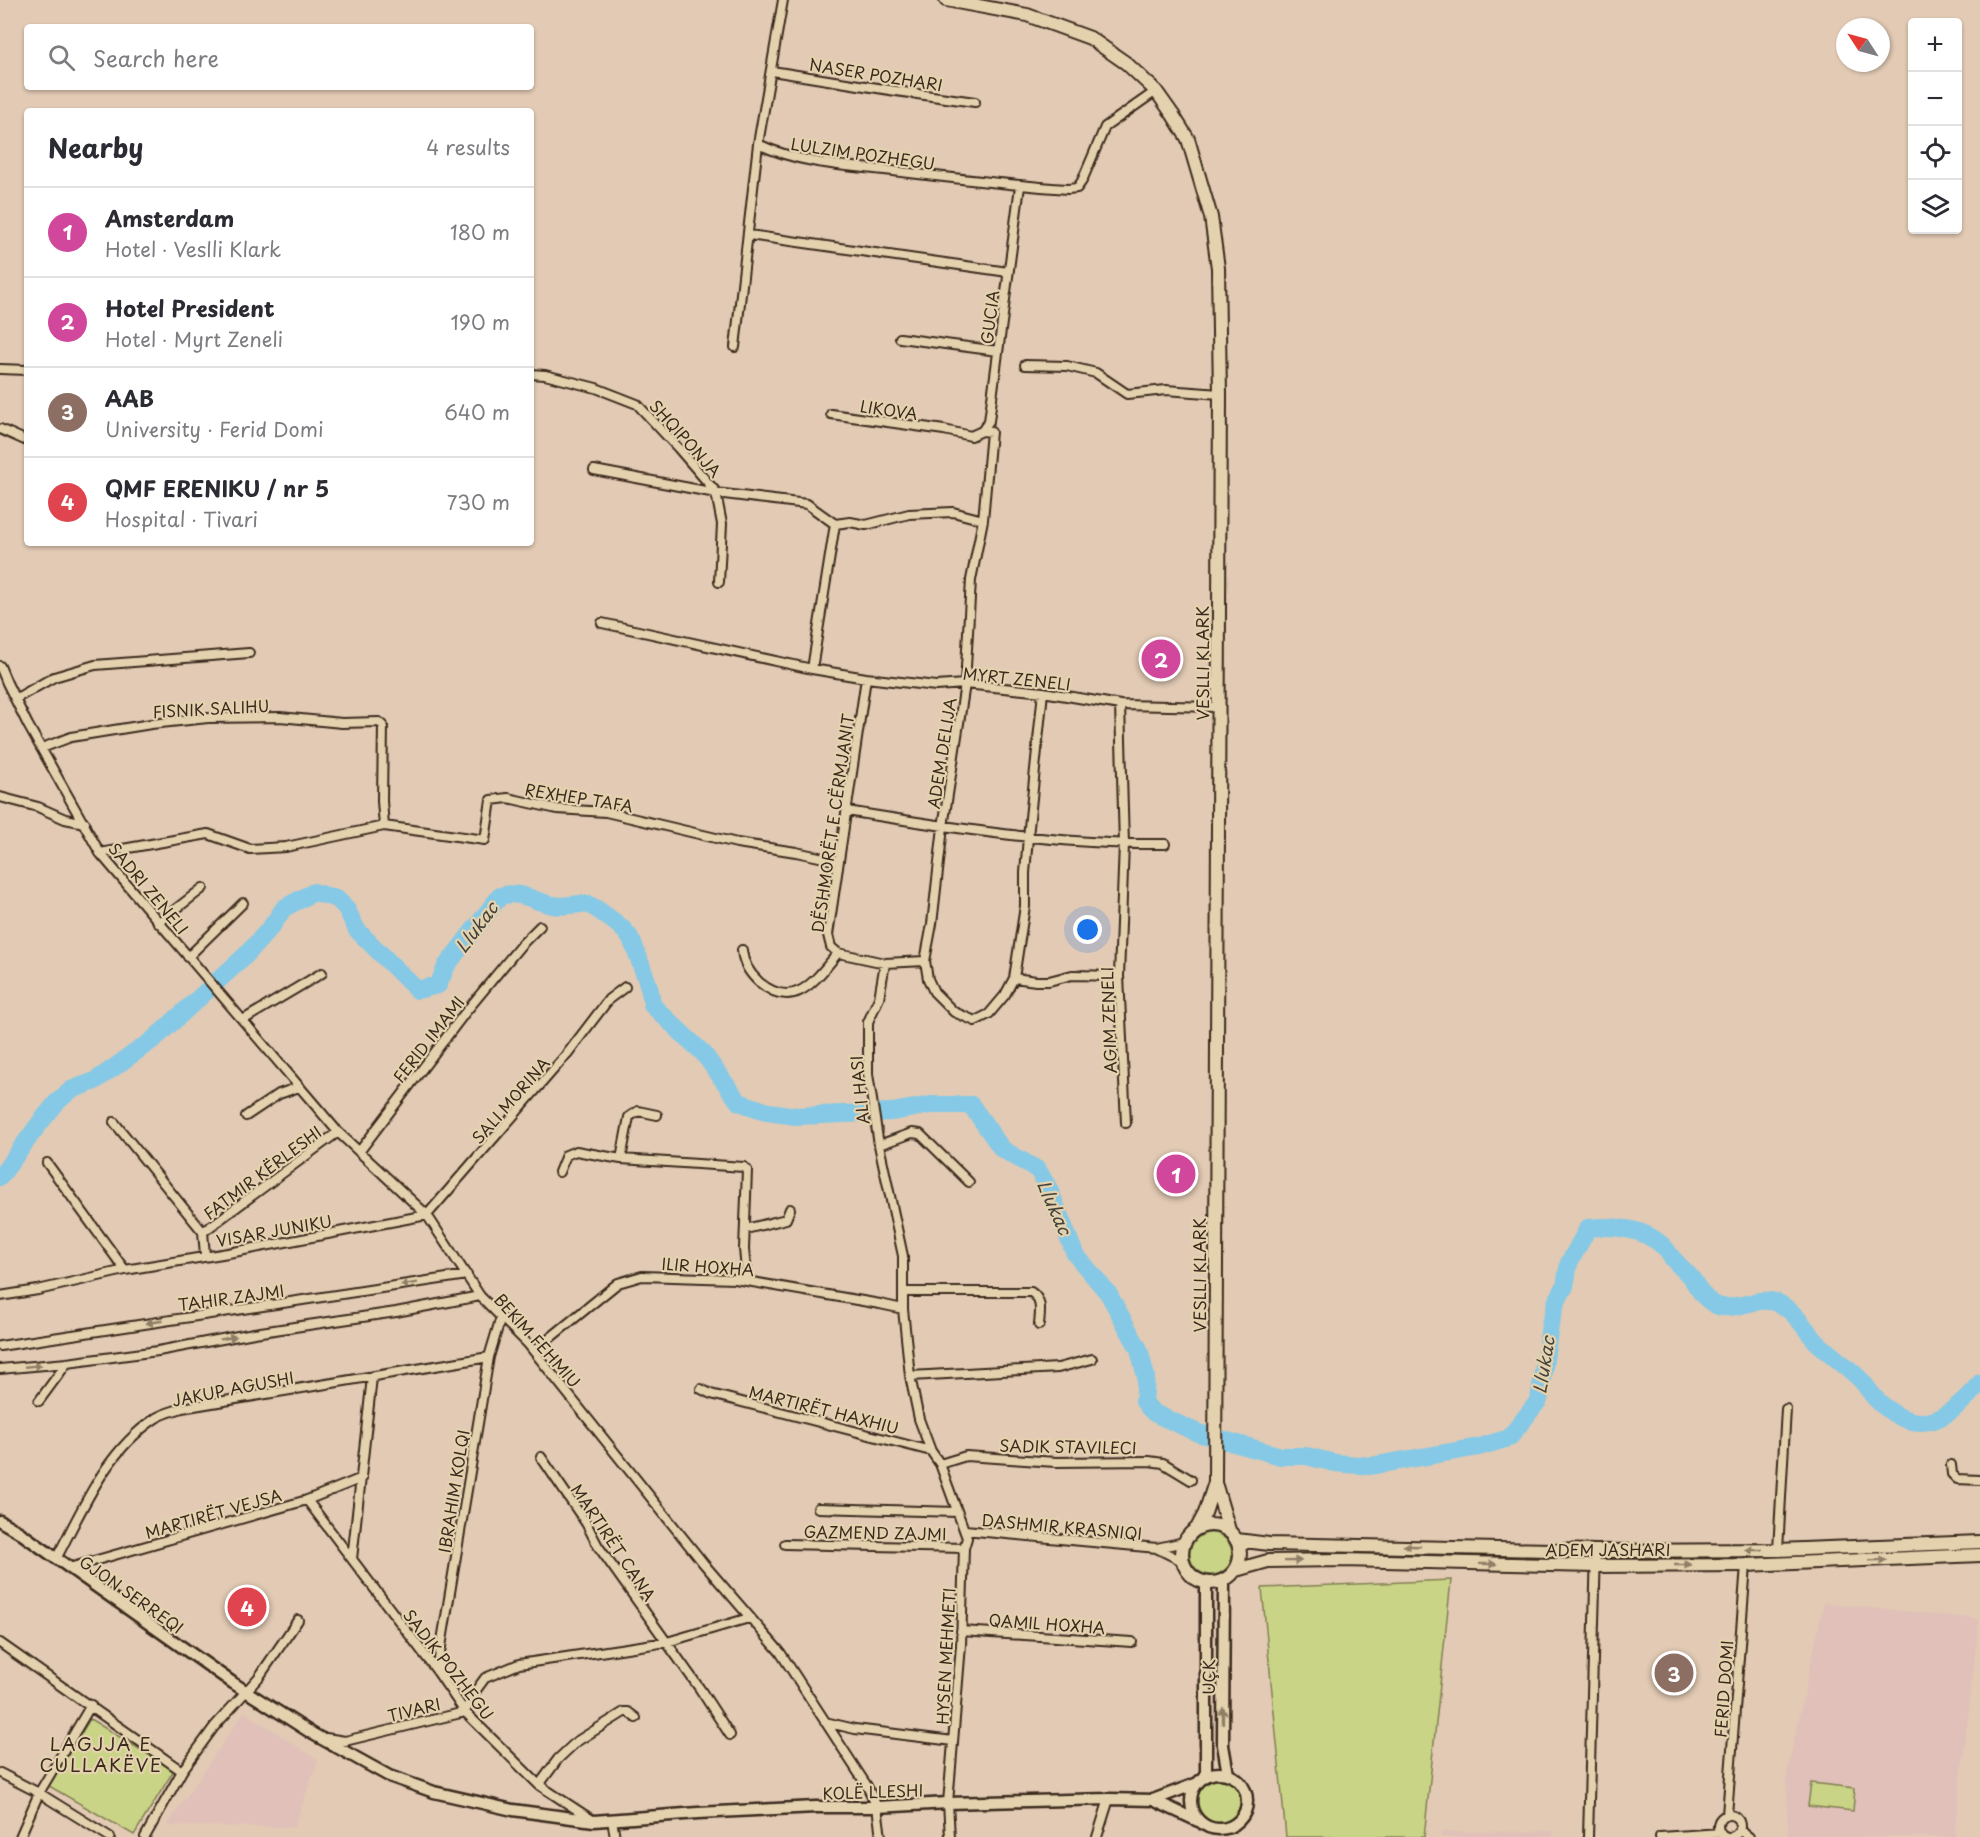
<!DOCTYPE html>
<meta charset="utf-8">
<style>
body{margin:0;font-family:"Playpen Sans",sans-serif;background:#f2f2f3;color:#2b2b33}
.controls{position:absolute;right:18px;top:18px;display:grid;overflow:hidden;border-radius:6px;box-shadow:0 2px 4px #0004}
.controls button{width:54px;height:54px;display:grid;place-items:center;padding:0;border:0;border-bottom:2px solid #e1e1e2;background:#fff;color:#2b2b33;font:30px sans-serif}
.compass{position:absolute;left:1836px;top:18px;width:54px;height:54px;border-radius:50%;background:#fff;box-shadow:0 2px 4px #0004;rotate:306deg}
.you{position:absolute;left:1088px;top:930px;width:21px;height:21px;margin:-15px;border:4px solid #fff;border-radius:50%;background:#1a73e8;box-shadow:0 0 0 9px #1a73e833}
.badge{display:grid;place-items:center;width:39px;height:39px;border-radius:50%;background:#3b2a1e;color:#fff;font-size:20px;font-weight:700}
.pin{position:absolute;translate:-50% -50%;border:3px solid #fff;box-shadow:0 2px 6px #0006}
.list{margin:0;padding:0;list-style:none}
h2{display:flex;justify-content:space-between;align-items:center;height:78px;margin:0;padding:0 24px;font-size:26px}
h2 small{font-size:20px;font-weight:400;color:#7c7c81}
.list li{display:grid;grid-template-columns:39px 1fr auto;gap:18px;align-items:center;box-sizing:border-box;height:90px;padding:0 24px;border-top:2px solid #e1e1e2}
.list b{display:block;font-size:22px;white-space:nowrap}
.list p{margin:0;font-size:20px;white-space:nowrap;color:#7c7c81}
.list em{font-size:20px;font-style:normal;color:#7c7c81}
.icon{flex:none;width:33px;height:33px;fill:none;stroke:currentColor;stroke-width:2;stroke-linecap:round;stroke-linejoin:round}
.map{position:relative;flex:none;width:1980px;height:1837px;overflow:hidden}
.search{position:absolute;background:#fff;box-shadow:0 2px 4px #0004;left:24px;top:24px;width:510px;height:66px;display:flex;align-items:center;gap:15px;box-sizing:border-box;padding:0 21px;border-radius:6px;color:#7c7c81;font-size:22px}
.panel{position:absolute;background:#fff;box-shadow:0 2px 4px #0004;left:24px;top:108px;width:510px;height:438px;border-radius:6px}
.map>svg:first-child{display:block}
.built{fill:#e0c0b9}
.green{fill:#c9d487;stroke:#827f52;stroke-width:1.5}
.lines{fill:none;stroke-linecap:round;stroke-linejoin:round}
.river{stroke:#85c9e6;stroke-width:18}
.street-casing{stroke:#3b2a1e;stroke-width:12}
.secondary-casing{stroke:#3b2a1e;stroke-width:15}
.primary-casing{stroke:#3b2a1e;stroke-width:16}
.street{stroke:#e4d2af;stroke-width:8}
.secondary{stroke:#e4d2af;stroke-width:10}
.primary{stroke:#e4d2af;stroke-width:12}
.oneway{fill:#907e66}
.labels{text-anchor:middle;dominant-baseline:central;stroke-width:4.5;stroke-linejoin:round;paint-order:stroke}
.street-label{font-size:16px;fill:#3b2a1e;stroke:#e4d2af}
.water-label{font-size:18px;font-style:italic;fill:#46423c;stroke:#e4d2af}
.neighbourhood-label{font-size:18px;letter-spacing:1.5px;fill:#3b2a1e;stroke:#e4d2af}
</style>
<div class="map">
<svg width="1980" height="1837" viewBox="0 0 1980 1837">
<rect width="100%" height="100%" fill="#e2cab4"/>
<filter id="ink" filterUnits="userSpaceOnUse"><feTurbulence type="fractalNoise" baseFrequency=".0167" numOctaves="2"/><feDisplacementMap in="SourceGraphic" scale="12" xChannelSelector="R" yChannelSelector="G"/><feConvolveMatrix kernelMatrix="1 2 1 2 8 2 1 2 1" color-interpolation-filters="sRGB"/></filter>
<g filter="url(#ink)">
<!-- built -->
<path class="built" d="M1824 1603 1979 1619 1954 1837H1788L1787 1774Z
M244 1712 318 1760 294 1827 167 1826Z
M1553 1831V1837H1441V1832Z"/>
<!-- green -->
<path class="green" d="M1190 1554a21 21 0 1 1 42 0a21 21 0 1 1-42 0Z
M1451 1580 1424 1837H1286L1262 1588Z
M90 1719 174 1770 134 1835 49 1786Z
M1197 1801a22 22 0 1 1 44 0a22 22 0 1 1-44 0Z
M1811 1783 1855 1788 1853 1811 1808 1806Z"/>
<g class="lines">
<!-- river -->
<path class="river" d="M0 1177 39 1124 57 1102 71 1090 95 1081 154 1039 246 955 271 927 284 908 314 892 337 899 346 908 357 930 417 990 438 985 447 965 500 896C520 890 533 901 553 905 564 908 574 903 585 904 592 905 600 911 605 915 634 935 631 939 643 970 648 982 651 991 652 1005L703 1053 739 1102 768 1112 796 1116 892 1112 931 1105H971L1002 1149 1038 1170 1049 1189 1075 1254 1108 1293 1139 1349 1146 1377 1144 1401 1148 1407 1154 1413 1198 1433 1281 1456H1306L1335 1463 1370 1466 1479 1447 1509 1438 1539 1400 1550 1325 1556 1303 1565 1286 1569 1263 1588 1228C1613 1225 1646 1228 1665 1248 1669 1252 1671 1258 1676 1262 1681 1268 1687 1272 1692 1279 1698 1287 1702 1297 1712 1303 1732 1317 1758 1291 1782 1305 1796 1313 1805 1329 1816 1341 1830 1355 1847 1366 1861 1380 1866 1386 1870 1392 1875 1398 1916 1440 1947 1422 1980 1383"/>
<!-- street casing -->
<g class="street-casing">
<path id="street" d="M783 0 758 144C800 164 848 166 893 171 951 178 1009 185 1068 189L1077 188 1082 181 1105 127 1156 91
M772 71 896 91 975 102
M749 235 1008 272
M900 338 998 351
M735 347 758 144
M1025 365 1067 366 1096 373 1127 394 1166 390 1220 394
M0 369 27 370
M531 374 545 375 596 388 637 404 678 448 716 492
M831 414 944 430 971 436 982 431 989 421 1020 186
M0 429 27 441
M982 431 991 432 983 520 971 580 965 684 943 827 932 924 925 961 928 979 934 992 954 1012 975 1021 989 1014 1005 995 1014 978 1025 906V873L1028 837 1043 692
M594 470 716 493 807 504 835 524
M716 493 722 524 719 582
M835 524 850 522 866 525 909 514 953 512 983 520
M602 623 812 669 866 678 936 686 965 684 1043 692 1120 705 1218 707
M0 666 7 683 28 725 100 853 338 1132 427 1215 480 1296 528 1344 704 1564 780 1652 867 1786 877 1807 881 1837
M812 669 835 524
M866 678 828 935 831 947 838 953 885 963 925 961
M15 699 54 677 95 665 249 653
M1120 705 1124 844 1119 976 1126 1123
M42 748 71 737 151 724 208 718 280 717 342 723 379 722 383 725 382 801 384 826
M0 797 38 807 65 819 85 823
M847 811C952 828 1058 845 1165 844
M100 853 208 834 250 849 286 847 384 826 485 840 491 800 508 798 557 809 606 812 737 843 796 852 838 861
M158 923 203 888
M742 950C743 963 749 973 759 982 795 1012 815 980 838 953
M188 957 243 903
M885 963 879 998 868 1022V1074L879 1145 903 1256V1309L910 1376 919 1419 931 1451 940 1464 967 1538 964 1548 961 1645 948 1803 950 1837
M1014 978 1036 981H1049L1072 975 1119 976
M243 1020 322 973
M657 1115 638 1111 629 1117 621 1159 744 1167 747 1170 744 1249 747 1281
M246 1116 279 1094 299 1087
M114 1122 203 1232
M879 1145 912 1133 920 1134 969 1182
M359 1152 464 1014 521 945 540 926
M47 1163 125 1270
M559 1172 566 1155 576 1151 621 1159
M746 1229 786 1219 790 1209
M205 1255 203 1232 338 1132
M904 1292H1031C1043 1300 1040 1312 1039 1325
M0 1296 38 1290 125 1270 234 1252 427 1215 567 1054 609 999 625 987
M0 1346 467 1275
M534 1351 618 1283 642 1276 735 1279 880 1304 903 1309
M0 1369 67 1363 158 1351 254 1333 396 1312 480 1296
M910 1376 1058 1368 1092 1359
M701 1389 711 1394 931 1451
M39 1401 67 1363
M541 1457 586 1523 598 1546 700 1689 730 1735
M940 1464 966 1456 1056 1462 1149 1461 1163 1463 1191 1480
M1951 1465 1952 1474 1957 1479 1980 1480
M307 1500 437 1671 465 1712 539 1785 591 1819
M818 1508 957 1512
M965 1530 1157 1548 1184 1542
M785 1544 964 1548
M1158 1549 1182 1561
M1778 1550 1786 1409
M56 1559C83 1508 106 1451 156 1418 164 1413 174 1411 182 1408L489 1357
M352 1559 372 1377
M69 1568 307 1500 362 1478
M961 1631 1132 1642
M0 1643 182 1771
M437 1671 489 1357 501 1317
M825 1722 855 1729 953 1741
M326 1738 345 1741 465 1712 474 1693 485 1678 519 1664 667 1642 749 1618
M0 1773 39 1793 110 1837
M539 1785 558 1759 576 1742 624 1712H628L636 1718
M1727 1815 1746 1565
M1718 1826a11 11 0 1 1 22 0a11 11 0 1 1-22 0Z
M612 1820 615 1837
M1739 1830 1749 1837
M20 1837 39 1793 91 1705
M145 1837 182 1771 214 1727 259 1677 298 1620
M1097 1837 1109 1799
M1588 1837 1596 1551
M1660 1837 1721 1833"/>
</g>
<!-- secondary casing -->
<g class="secondary-casing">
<path id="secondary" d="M0 1521 19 1532 233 1683 313 1734 389 1776 434 1792 513 1810 594 1821 698 1813 816 1807H877L948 1803 1109 1799 1153 1800 1198 1783
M1224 1580 1223 1745 1228 1774
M1191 1801a28 28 0 1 1 56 0a28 28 0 1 1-56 0Z
M1206 1776V1583
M1153 1800 1198 1821"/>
</g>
<!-- primary casing -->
<g class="primary-casing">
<path id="primary" d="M946 0 1027 15 1090 38 1126 63 1156 91 1173 115 1188 139 1211 217 1218 268 1220 394 1215 1482 1205 1513 1197 1528
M1216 1486 1229 1530
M1182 1554a29 29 0 1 1 58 0a29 29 0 1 1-58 0Z
M1237 1540 1269 1544 1596 1551 1778 1550 1980 1542
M1236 1570 1268 1561 1342 1560 1596 1566 1746 1565 1980 1555"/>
</g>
<!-- street -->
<use href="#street" class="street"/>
<!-- secondary -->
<use href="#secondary" class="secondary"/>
<!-- primary -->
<use href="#primary" class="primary"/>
</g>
<!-- one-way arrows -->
<defs><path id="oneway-solid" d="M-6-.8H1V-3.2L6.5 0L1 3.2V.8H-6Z" transform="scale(1.5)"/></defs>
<g class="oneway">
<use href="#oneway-solid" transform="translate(409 1284) rotate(171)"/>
<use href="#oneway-solid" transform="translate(154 1322) rotate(172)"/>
<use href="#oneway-solid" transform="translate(228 1338) rotate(-10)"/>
<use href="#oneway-solid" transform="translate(33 1366) rotate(-5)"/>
<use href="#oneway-solid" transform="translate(1412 1546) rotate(-178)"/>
<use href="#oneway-solid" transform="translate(1754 1550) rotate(180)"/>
<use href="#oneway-solid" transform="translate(1878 1560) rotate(-2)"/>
<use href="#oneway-solid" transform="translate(1293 1561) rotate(-1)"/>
<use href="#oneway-solid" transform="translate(1488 1564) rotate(1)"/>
<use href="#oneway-solid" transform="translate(1683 1565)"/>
<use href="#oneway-solid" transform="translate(1223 1716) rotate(-89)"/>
</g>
</g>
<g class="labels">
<!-- street labels -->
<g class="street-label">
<text transform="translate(876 74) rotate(9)">NASER POZHARI</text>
<text transform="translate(863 153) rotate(8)">LULZIM POZHEGU</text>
<text transform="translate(989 317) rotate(-83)">GUCIA</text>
<text transform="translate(889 409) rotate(8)">LIKOVA</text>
<text transform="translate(686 438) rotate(48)">SHQIPONJA</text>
<text transform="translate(1202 663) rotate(-90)">VESLLI KLARK</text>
<text transform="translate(1017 678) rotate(6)">MYRT ZENELI</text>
<text transform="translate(211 708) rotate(-3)">FISNIK SALIHU</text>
<text transform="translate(941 753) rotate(-81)">ADEM DELIJA</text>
<text transform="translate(579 797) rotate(9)">REXHEP TAFA</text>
<text transform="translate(832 823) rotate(-82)">DËSHMORËT E CËRMJANIT</text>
<text transform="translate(149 888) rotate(50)">SADRI ZENELI</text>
<text transform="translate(1108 1020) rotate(-92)">AGIM ZENELI</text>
<text transform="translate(428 1039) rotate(-52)">FERID IMAMI</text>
<text transform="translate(859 1090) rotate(-96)">ALI HASI</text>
<text transform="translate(510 1100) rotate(-49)">SALI MORINA</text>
<text transform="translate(262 1172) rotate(-37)">FATMIR KËRLESHI</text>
<text transform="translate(274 1230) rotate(-10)">VISAR JUNIKU</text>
<text transform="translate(708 1266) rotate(4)">ILIR HOXHA</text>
<text transform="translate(1199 1275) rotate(-90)">VESLLI KLARK</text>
<text transform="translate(231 1297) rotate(-8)">TAHIR ZAJMI</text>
<text transform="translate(538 1340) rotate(48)">BEKIM FEHMIU</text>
<text transform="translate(233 1388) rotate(-11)">JAKUP AGUSHI</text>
<text transform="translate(824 1409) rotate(14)">MARTIRËT HAXHIU</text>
<text transform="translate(1068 1446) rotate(1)">SADIK STAVILECI</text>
<text transform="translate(453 1491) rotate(-81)">IBRAHIM KOLQI</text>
<text transform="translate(213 1513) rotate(-16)">MARTIRËT VEJSA</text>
<text transform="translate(1062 1526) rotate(5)">DASHMIR KRASNIQI</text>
<text transform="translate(875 1532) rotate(1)">GAZMEND ZAJMI</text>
<text transform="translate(614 1542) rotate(56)">MARTIRËT CANA</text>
<text x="1608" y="1549">ADEM JASHARI</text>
<text transform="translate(132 1594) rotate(35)">GJON SERREQI</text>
<text transform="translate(1047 1623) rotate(4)">QAMIL HOXHA</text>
<text transform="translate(945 1656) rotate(-87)">HYSEN MEHMETI</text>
<text transform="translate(449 1664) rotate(52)">SADIK POZHEGU</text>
<text transform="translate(1208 1677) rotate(-89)">UÇK</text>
<text transform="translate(1723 1689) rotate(-86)">FERID DOMI</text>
<text transform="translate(414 1709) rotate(-14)">TIVARI</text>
<text transform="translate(873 1791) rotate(-2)">KOLË LLESHI</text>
</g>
<!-- water labels -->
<g class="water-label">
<text transform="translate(476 927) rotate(-53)">Llukac</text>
<text transform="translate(1055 1207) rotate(66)">Llukac</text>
<text transform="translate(1543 1365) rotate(-81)">Llukac</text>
</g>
<!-- neighbourhood labels -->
<g class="neighbourhood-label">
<text x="101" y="1743">LAGJJA E<tspan x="101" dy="21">CULLAKËVE</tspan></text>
</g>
</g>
</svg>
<div class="controls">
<button>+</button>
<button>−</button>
<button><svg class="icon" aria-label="locate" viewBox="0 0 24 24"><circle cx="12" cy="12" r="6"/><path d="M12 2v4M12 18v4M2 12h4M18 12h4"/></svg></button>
<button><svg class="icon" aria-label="layers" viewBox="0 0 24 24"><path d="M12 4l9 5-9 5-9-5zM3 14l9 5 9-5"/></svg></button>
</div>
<svg class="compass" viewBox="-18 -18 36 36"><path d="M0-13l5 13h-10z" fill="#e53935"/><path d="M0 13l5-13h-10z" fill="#7c7c81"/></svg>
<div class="you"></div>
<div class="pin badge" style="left:1176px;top:1174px;background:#d1479c">1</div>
<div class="pin badge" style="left:1161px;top:659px;background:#d1479c">2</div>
<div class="pin badge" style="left:1674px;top:1673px;background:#8d6e63">3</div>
<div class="pin badge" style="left:247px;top:1607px;background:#e0444e">4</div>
<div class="search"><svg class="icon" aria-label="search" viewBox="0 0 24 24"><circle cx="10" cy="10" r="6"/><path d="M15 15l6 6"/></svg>Search here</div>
<section class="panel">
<h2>Nearby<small>4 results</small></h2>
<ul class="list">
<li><span class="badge" style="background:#d1479c">1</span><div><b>Amsterdam</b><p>Hotel · Veslli Klark</p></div><em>180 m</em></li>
<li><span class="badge" style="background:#d1479c">2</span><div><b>Hotel President</b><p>Hotel · Myrt Zeneli</p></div><em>190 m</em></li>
<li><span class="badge" style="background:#8d6e63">3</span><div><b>AAB</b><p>University · Ferid Domi</p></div><em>640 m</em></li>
<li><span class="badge" style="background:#e0444e">4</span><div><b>QMF ERENIKU / nr 5</b><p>Hospital · Tivari</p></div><em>730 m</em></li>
</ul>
</section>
</div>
